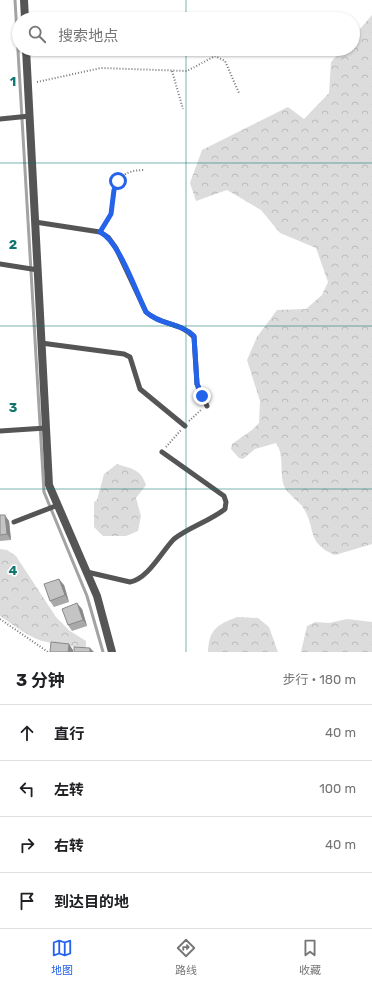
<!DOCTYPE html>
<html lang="zh">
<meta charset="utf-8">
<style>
body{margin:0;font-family:Rubik,"Noto Sans SC",sans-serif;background:#f2f2f2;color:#202124}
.stop{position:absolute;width:12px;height:12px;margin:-9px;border:3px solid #2563eb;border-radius:50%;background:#fff}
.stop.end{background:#2563eb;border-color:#fff;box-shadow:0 1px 4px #0008}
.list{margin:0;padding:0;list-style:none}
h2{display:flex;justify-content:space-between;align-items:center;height:52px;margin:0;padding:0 16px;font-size:17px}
h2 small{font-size:13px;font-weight:400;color:#757577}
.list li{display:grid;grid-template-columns:26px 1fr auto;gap:12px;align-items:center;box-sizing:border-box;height:56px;padding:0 16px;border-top:1px solid #e0e0e0}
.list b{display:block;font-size:15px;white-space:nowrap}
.list em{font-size:13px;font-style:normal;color:#757577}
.icon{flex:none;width:22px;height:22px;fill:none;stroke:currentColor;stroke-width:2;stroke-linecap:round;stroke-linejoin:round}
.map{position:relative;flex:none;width:372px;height:652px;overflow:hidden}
.search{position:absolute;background:#fff;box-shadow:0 1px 3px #0004;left:12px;right:12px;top:12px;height:44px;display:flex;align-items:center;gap:10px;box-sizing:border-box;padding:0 14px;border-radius:22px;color:#757577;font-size:15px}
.sheet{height:276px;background:#fff}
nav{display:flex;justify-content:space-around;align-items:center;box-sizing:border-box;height:56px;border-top:1px solid #e0e0e0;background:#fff;font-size:11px;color:#757577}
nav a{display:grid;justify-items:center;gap:2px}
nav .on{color:#2563eb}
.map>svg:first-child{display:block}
.forest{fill:url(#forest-crowns)}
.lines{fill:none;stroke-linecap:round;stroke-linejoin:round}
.stream{stroke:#a3a3a3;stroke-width:3}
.path{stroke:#777;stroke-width:2;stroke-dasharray:1 2;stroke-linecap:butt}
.service{stroke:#555;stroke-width:5}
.minor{stroke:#555;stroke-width:8}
.wall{fill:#a9a9a9}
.shaded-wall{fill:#898989}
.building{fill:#c4c4c4;stroke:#898989}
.route{stroke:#2563eb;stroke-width:5}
.grid{fill:none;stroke:#0f766e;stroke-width:1;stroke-opacity:0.55}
.grid-label{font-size:13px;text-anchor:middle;font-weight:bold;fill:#0f766e;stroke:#fff;stroke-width:3;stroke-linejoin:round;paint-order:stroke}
</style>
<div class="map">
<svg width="372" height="652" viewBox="0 0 372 652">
<defs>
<pattern id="forest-crowns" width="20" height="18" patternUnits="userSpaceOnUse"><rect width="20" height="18" fill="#dcdcdc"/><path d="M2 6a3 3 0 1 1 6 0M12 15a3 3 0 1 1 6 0" fill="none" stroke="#bbb"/></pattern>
</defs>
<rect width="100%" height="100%" fill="#fff"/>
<!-- forest -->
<path class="forest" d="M372 15V544L335 555C305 543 317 527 302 506 297 500 287 493 284 486 279 472 285 456 276 443L255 449 243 459 239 458 231 449 232 444 252 430 259 423 260 401 247 360 257 337 277 310 306 309 322 295 328 282 316 248 280 233 261 210 227 190 196 201 190 183 202 150 288 107 304 119 329 93 331 62 343 49H353V37Z
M117 464C132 469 141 469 146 485L136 498 141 516 138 531 126 536H103L94 527V502L97 500 104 474Z
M0 549 7 550 16 556 56 617 70 631 86 641V647L80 649C66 644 60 645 47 642 30 639 14 625 0 616Z
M237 617 258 618 269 627 278 652H208C209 629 217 625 237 617Z
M347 619 372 622V652H301L307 626 315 622 329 623Z"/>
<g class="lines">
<!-- stream -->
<path class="stream" d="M15 0 44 492 87 596 103 652"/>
<!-- path -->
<path class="path" d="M172 71 183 109
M37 82 101 68 187 71 215 56 225 61 239 93
M104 226C121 203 103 170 145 170
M189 421 202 409
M166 447 181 430
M0 619 48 652"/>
<!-- service -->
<path class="service" d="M0 119 30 116
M35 222 100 232 108 237 116 248 146 312C160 325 182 323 194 337L197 384 207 406
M0 264 38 270
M41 343 124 354 130 357 140 389 185 426
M0 431 46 428
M14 522 58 505
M87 572 130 582C148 579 162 551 174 539 189 527 210 521 225 509L226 502 224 496 162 452"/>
<!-- minor -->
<path class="minor" d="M24 0 25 19
M26 49 49 485 97 596 112 652"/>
</g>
<!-- wall -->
<path class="wall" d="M0 515 9 521 11 540 0 541Z
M64 585 69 602 54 607 50 601Z
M82 609 87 626 72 631 68 625Z"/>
<!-- shaded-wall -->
<path class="shaded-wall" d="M5 515 9 521 11 540 7 534Z
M59 579 64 585 69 602 65 595Z
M77 603 82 609 87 626 83 620Z
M69 644 73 650V652H68Z
M90 648 94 652H90Z"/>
<!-- building -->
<path class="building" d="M0 515H5L7 534 0 535Z
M59 579 65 595 50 601 44 584Z
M77 603 83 620 68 625 62 609Z
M51 642 69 644 68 652H50Z
M74 647 90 648V652H74Z"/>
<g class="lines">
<!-- route -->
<path class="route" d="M118 181 114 190 111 214 100 232C119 241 136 292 146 312 160 325 181 323 194 336L197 384 202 396"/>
</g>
<!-- grid -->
<path class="grid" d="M186 0V19M186 49V652M0 163H372M0 326H372M0 489H372"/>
<g class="grid-label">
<text x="13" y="86">1</text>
<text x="13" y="249">2</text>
<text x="13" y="412">3</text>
<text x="13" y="575">4</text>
</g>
</svg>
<div class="stop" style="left:118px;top:181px"></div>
<div class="stop end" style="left:202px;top:396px"></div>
<div class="search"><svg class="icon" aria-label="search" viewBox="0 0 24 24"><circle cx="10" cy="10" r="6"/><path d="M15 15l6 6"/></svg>搜索地点</div>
</div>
<section class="sheet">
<h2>3 分钟<small>步行 · 180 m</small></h2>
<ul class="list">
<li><svg class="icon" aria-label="ahead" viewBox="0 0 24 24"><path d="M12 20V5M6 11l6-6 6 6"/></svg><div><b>直行</b></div><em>40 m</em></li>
<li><svg class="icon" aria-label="left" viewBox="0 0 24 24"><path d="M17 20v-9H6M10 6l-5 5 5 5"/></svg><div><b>左转</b></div><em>100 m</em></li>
<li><svg class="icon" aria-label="right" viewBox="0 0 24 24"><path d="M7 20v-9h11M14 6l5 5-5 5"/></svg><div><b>右转</b></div><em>40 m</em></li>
<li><svg class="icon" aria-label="arrive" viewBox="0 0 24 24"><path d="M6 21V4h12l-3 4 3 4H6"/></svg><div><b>到达目的地</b></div></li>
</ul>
</section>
<nav>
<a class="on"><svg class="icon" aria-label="map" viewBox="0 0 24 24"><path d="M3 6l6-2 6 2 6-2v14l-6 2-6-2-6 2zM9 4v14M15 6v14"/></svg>地图</a>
<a><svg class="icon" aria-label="directions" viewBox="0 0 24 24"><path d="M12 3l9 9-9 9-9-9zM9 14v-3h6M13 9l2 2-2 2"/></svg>路线</a>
<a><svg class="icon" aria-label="saved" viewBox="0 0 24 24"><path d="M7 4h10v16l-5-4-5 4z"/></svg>收藏</a>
</nav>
